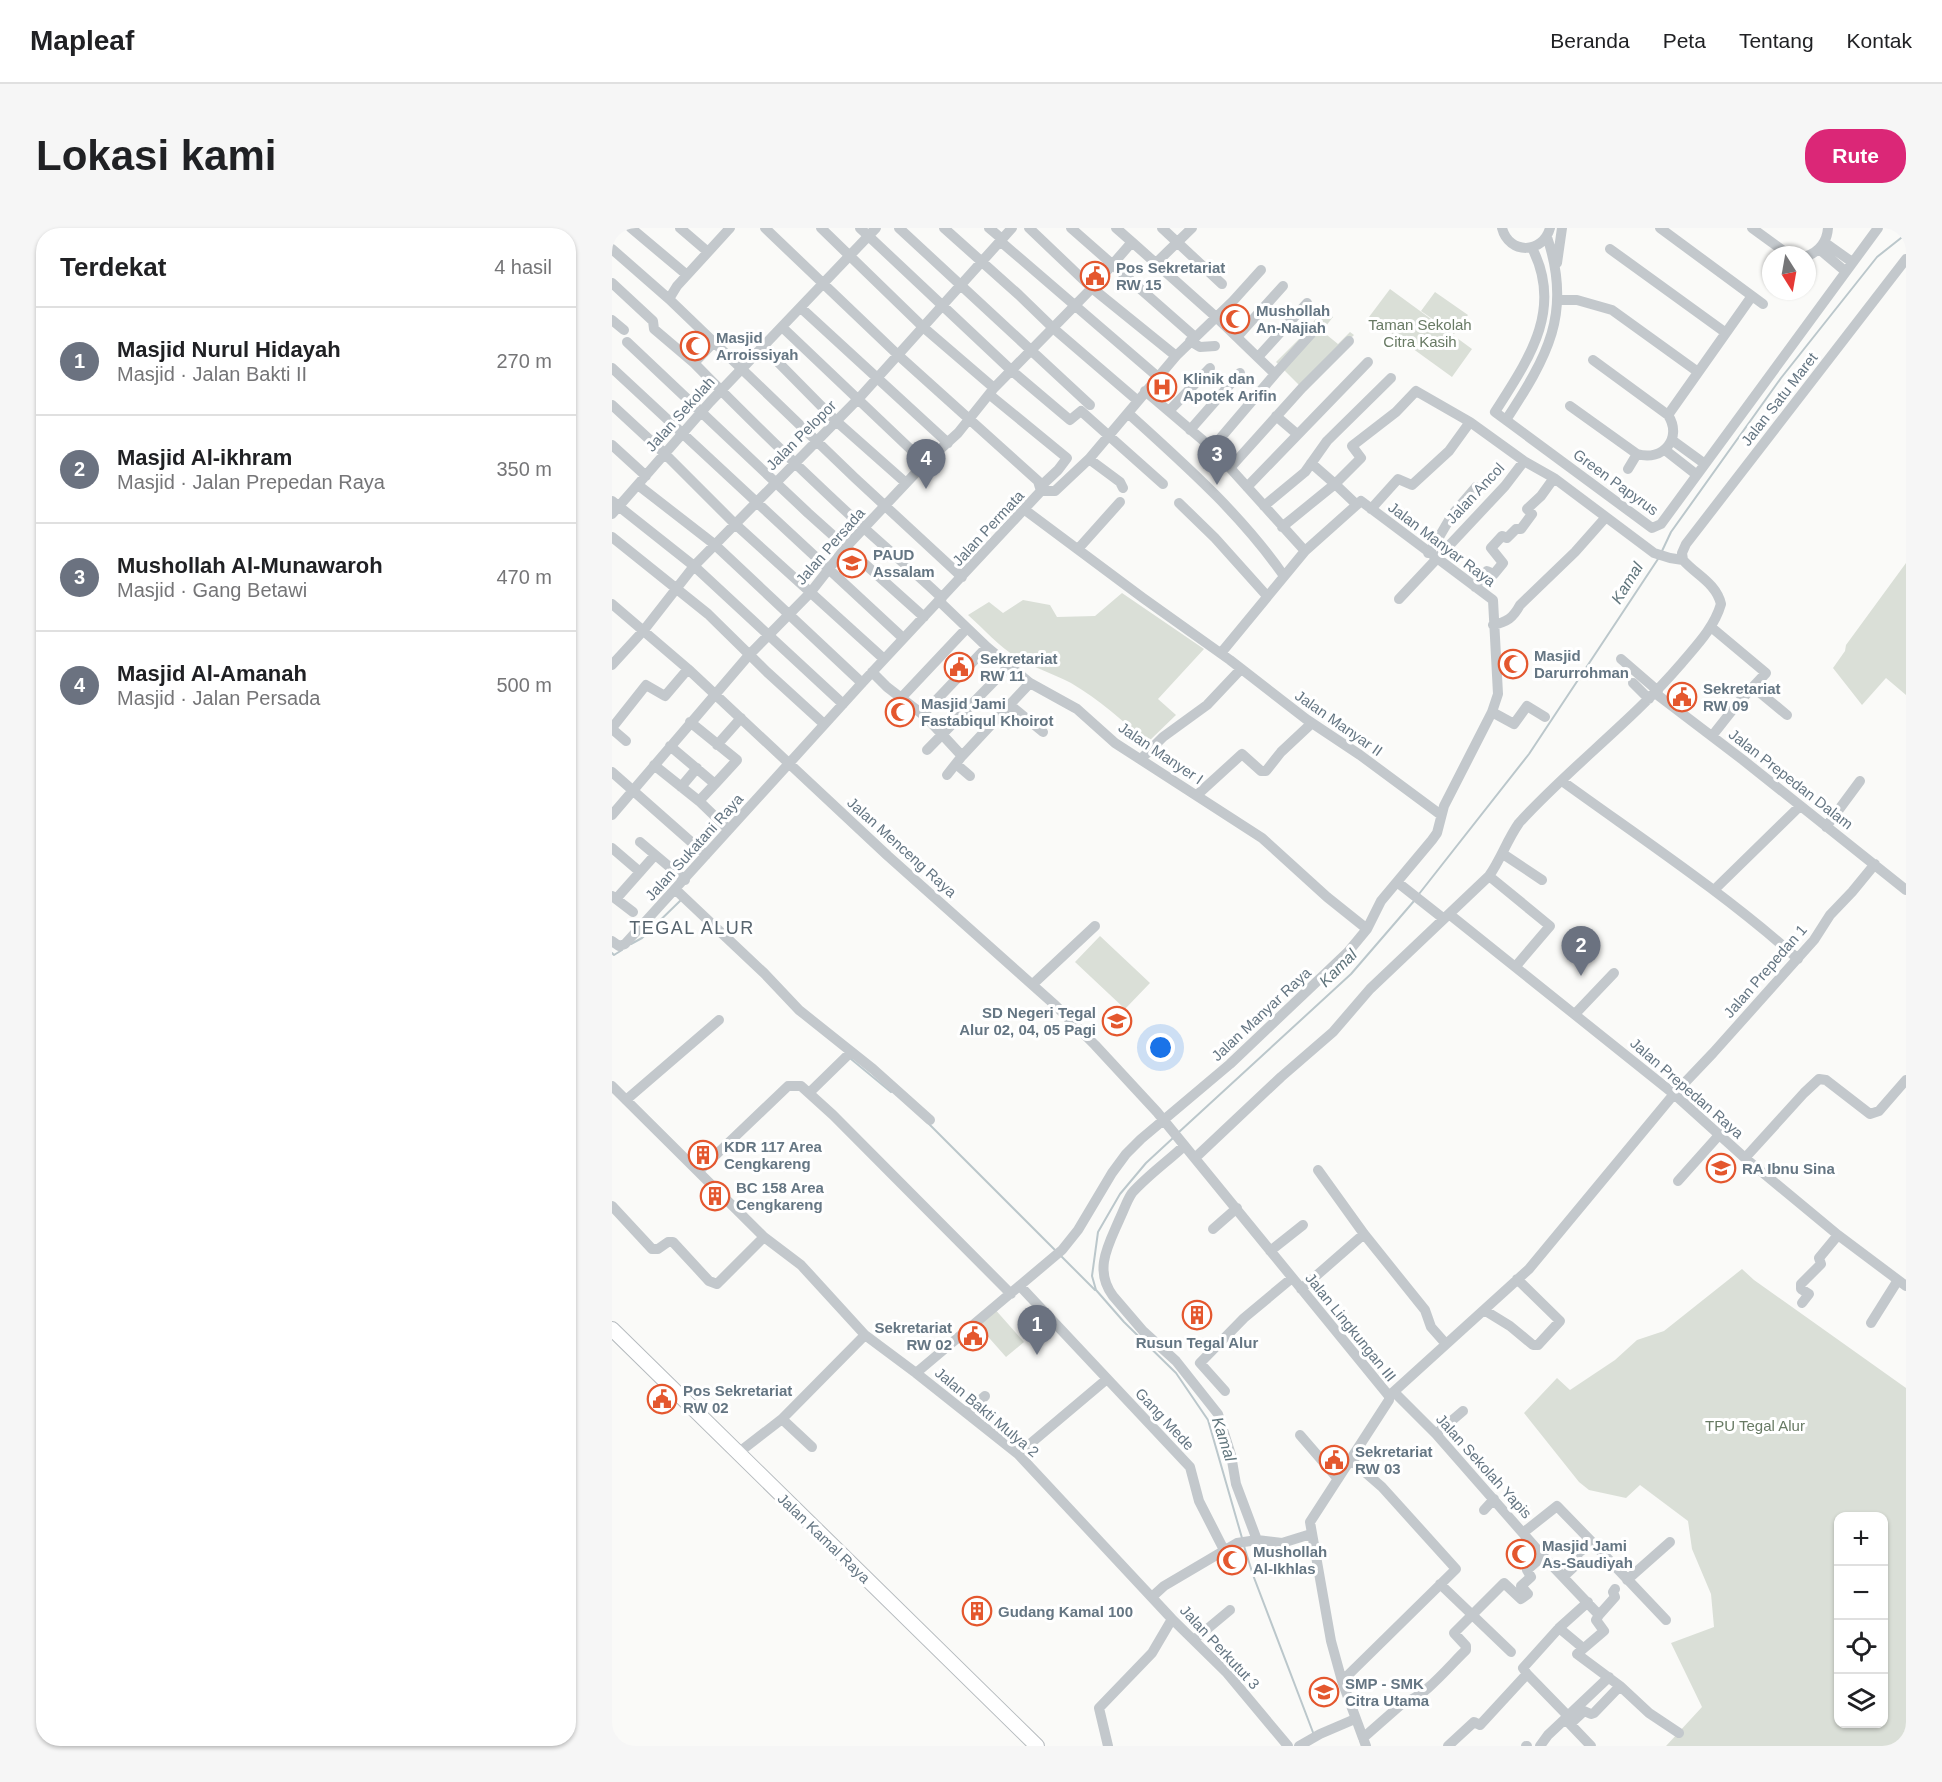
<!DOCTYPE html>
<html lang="id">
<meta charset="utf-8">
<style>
body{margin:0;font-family:Arial,sans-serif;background:#f6f6f6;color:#202124}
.controls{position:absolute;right:18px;bottom:18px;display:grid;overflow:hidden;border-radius:12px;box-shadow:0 2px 4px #0004}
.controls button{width:54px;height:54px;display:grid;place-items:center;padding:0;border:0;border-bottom:2px solid #e0e0e0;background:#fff;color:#202124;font:30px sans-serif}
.compass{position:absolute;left:1150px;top:18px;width:54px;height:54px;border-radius:50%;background:#fff;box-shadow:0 2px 4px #0004;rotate:169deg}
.you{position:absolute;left:549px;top:820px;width:21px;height:21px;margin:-15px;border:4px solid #fff;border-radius:50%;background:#1a73e8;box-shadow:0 0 0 9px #1a73e833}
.badge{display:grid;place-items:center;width:39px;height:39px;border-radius:50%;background:#db2777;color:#fff;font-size:20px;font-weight:700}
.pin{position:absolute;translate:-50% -50px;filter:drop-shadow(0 2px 3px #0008)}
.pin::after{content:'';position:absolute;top:32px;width:21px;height:18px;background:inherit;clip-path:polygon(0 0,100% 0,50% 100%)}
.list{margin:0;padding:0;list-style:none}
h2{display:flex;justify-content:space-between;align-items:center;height:78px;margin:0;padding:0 24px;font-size:26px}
h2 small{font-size:20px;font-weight:400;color:#757577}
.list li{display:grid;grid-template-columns:39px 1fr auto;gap:18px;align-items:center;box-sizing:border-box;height:108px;padding:0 24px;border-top:2px solid #e0e0e0}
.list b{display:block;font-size:22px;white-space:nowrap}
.list p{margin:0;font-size:20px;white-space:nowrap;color:#757577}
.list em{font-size:20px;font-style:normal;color:#757577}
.icon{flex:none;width:33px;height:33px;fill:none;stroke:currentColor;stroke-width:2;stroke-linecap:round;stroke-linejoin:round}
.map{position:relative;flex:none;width:1294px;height:1518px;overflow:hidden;border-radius:24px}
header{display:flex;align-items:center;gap:36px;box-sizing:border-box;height:84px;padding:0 30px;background:#fff;border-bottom:2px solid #e0e0e0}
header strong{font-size:28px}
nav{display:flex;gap:33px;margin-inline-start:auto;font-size:21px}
.intro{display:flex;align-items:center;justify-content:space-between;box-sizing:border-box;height:144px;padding:0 36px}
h1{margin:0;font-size:42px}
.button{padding:15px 27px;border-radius:24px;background:#db2777;color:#fff;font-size:21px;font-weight:700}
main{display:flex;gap:36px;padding:0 36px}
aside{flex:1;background:#fff;border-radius:24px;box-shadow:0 2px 4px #0004}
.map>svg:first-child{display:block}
.green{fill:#dadfd7;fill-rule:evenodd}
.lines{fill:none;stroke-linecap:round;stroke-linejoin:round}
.stream{stroke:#bbc7cb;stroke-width:2}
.major-casing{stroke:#b5babe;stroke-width:16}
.minor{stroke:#c3c8cc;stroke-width:10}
.major{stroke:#fff;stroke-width:14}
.labels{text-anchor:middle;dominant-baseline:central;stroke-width:6;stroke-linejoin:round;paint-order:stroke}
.poi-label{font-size:15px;font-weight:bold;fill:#657683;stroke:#fff;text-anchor:start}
.park-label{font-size:15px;fill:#687a64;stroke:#fff}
.street-label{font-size:15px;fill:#657683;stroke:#fff}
.water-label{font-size:16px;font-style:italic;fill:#60757c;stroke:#fff}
.quarter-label{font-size:18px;letter-spacing:1.5px;fill:#57646e;stroke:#fff}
</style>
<header>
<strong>Mapleaf</strong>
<nav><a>Beranda</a><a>Peta</a><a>Tentang</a><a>Kontak</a></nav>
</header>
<div class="intro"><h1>Lokasi kami</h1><a class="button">Rute</a></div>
<main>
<aside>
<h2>Terdekat<small>4 hasil</small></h2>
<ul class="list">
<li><span class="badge" style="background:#6b7280">1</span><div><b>Masjid Nurul Hidayah</b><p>Masjid · Jalan Bakti II</p></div><em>270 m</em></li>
<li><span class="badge" style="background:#6b7280">2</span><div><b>Masjid Al-ikhram</b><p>Masjid · Jalan Prepedan Raya</p></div><em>350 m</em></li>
<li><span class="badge" style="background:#6b7280">3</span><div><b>Mushollah Al-Munawaroh</b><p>Masjid · Gang Betawi</p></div><em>470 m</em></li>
<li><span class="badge" style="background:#6b7280">4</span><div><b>Masjid Al-Amanah</b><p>Masjid · Jalan Persada</p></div><em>500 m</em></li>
</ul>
</aside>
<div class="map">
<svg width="1294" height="1518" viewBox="0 0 1294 1518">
<rect width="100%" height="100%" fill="#fafaf8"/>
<!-- green -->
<path class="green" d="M778 61 860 121 840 149 757 89Z
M823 64 856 87 842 106 809 83Z
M711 82 721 89 710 103 726 116 738 104 742 107 689 159 664 134 689 109Z
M1294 335V467L1274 450 1250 477 1221 440 1233 423 1234 417Z
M510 365 592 421 546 471 564 487 534 516C512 492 487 472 459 455 442 446 422 440 405 429 387 419 372 401 356 387L377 374 391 385 411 372 438 377 445 389 483 388Z
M488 708 538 755 513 781 463 734Z
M1130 1041 1142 1052 1294 1160V1518H1054L1090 1479 1059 1415 1102 1399 1099 1366 1080 1321 1076 1293 1028 1257 1014 1270 977 1262 967 1254 912 1185 945 1150 958 1162 1003 1132 1025 1112 1052 1103ZM1226 1288H1272V1496H1226Z
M381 1079 412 1114 394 1129 363 1094Z"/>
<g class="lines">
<!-- stream -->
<path class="stream" d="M1050 323 1059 304 1169 150 1265 29 1294 6
M807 666 917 526 1046 331
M19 716 30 710 69 672
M0 725 2 727 10 722
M239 831 279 864
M317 896 443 1022
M567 904 739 746 802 673
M561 910 534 935 508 966 486 1004 480 1048 484 1062 512 1094 564 1145 596 1192 630 1310
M449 1028 483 1062
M632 1318 641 1347 702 1507"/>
<!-- major casing -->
<g class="major-casing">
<path id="major" d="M0 1101 425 1518"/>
</g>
<!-- minor -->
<path class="minor" d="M19 0 75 47
M68 0 96 24
M118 0 65 58 57 71 243 250 350 349
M153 0 286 127 426 253 429 263
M209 0 311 99 382 160
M248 0 400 143 458 192 469 183 551 256
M287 0 478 177
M332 0 407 67 441 100 526 173
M377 0 390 11
M417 0 480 60 564 128
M459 0 583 109
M550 0 610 56
M890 0C897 27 931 26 938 0
M1048 0 1151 76
M1140 0 1177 27
M388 13 546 149
M520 14 604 89 663 146 600 220
M1212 14 1240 34
M920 20C952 82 916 132 883 184L1040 300 1049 296 1266 0
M0 21 57 71
M998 21 1114 105
M1207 21 1233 43
M1195 28C1208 23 1215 14 1216 0
M544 35 580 0
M945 35 950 0
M0 55 41 93 42 101 82 135 103 113
M946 72H965L1000 82 1086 144
M189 80 336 215
M0 92 12 102
M170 99 313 235
M625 109 671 58
M578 113 588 119 603 118
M15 114 196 285 312 389
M151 119 224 193 294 255
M646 129 695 75
M82 135C137 191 193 246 251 299 277 323 304 345 330 370
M0 140 291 410
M663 146 699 106
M533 163 600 220 693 323
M378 167 455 230 446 242 429 258
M0 177 52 225 122 295 272 431
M958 178 1025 226C1051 234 1071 210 1056 187L981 132
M557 183 598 140
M517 186C573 237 628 285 672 348
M1056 187 1140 68
M664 188 685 206
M894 192C935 129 961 85 935 9
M578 202 628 145
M1060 212 1093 236
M0 217 34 248
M1053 222 1085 247
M477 231 508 254 511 260
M699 235 723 256 749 230 740 218 784 184 804 163 858 194 912 233 942 250 1042 325 1058 330 1071 332
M618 240 690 160 737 113
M1016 241 1025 226
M26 257 102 316 250 455
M635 259 756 134
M0 273 82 338 231 476
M567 275 603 310 655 368
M652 278 693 244 715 213 779 150
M759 281 786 251 800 257 837 223 858 194
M413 282 531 370 618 432 694 491 748 527 829 587
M0 286 98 174 264 0
M670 299 723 256 744 276
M0 309 96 386 155 444 212 496
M466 321 508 274
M816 325 823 316 840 287 864 259
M1071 332 1070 325 1074 316 1294 31
M863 359 875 343 882 346 891 335 879 320 890 308 895 310 904 301H909L920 286 915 281 929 268 942 250
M787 371 893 258 912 233
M327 373 375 419 418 455 465 481 503 515 650 610 715 669 755 701
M0 376 76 441 276 628 443 777 483 817 545 884 777 1168V1172L698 1294 719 1413 730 1453 754 1518
M881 397C895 394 901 390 908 377L963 324 994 289
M1099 399 1154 445 1126 475 1100 508
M1009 431 1046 463
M0 437 32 402 82 338 249 168 400 0
M260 444 275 459 314 489 350 528
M1021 455 1037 471
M1141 459 1175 487
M1043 465 1131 532 1294 662
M290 469 355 400
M398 477 431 504
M880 484 902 496 915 478 933 489
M311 486 375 419
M78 494 125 532 103 556
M0 500 34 457 53 468 76 441
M0 501 14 513
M105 517 129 490
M58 518 103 556 87 573
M315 522 397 438
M529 531 551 509 595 477 629 441
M344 536 358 548
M42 537 87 573 116 601
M0 544 94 627
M335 547 350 528 418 455
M950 553C1030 611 1112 665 1186 731
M69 559 85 540
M585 567 630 526 649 543H654L669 524 700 495
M0 587 137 427 198 365 234 319 313 235 346 205 382 160 480 60 520 14 504 0
M1214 599 1248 553
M28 614 73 652
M0 620 28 644
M891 626 930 652
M877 648 938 698 904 738
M785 654 832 691
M64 662 152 745 187 782 261 841 318 892
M1102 662 1188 578
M0 668 21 684
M4 671 43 627
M837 686 1062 866 1133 930 1226 1007 1294 1058
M0 713 7 718 13 716 250 455 429 263H443L477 231 564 128 621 73 649 42
M421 756 483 698
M963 786 1002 745
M0 858 152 1009 189 1037 253 1107 304 1145 406 1226 560 1391 615 1445 676 1518
M197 865 239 824
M14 872 107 792
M572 918C556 933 535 948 520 965 515 972 512 982 508 990 497 1016 481 1041 501 1068L531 1103 564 1133 606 1186 619 1227 624 1256 645 1312
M583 930 669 849 721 804 758 761 877 648C889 631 895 612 907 595 958 539 1019 494 1068 437 1084 418 1102 400 1109 376 1104 355 1084 347 1071 332
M1133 930 1192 865 1207 851 1214 852 1258 886 1267 883 1294 852
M706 942 752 1006 813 1082 819 1099 834 1116
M87 943 176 858H189L221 887 399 1066
M1066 953 1108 906
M0 978 40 1021H46L56 1014H61L97 1053 105 1056 152 1009
M601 1001 625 980
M658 1023 691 997
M408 1058 578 1239 587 1273 612 1322
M689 1061 752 1006
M1190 1075 1197 1066 1189 1061V1056L1209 1036 1207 1030 1226 1007
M872 1082 898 1098 921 1117H926L948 1093 905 1051
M1259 1095 1286 1052
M304 1145 450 1022 466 1002 500 945 514 926 529 911 618 836 736 724 755 701 769 673 820 612 825 605 832 578 880 484 886 466 881 372 749 273 693 323 609 425
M613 1163 588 1135 632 1090 680 1050
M782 1164 824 1206 931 1328 987 1387
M777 1168 917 1041 1062 866 1101 825 1202 712 1218 687 1240 664 1263 636
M355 1185 373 1168
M170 1191 200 1219
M824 1206 851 1183
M688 1207 726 1251
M126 1225 170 1191 253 1107
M406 1226 495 1151
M872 1282 882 1271
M912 1304 945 1278 980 1314
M951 1349 966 1335 965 1326 980 1314 1054 1392
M1015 1352 1058 1314
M828 1356 899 1424
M541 1368 552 1358 625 1315 645 1312 670 1315 699 1306
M987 1387 984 1392 992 1403 965 1426 1008 1458 1037 1485 1067 1505
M987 1387 1003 1369 1001 1364 1003 1361
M947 1400 971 1420
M582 1412 618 1382
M915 1446 956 1488
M730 1453 844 1341 770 1259 739 1232
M960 1484 997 1449
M958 1496 979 1518
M751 1510 792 1474C810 1472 840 1435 854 1422V1418L842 1405 892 1355 909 1371 916 1366 909 1358 919 1349 915 1342 931 1328
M496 1518 487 1480 540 1425 560 1391
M687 1518 708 1506 743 1491
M836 1518 862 1494 868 1497 915 1446 911 1440 947 1400 976 1374
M914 1518H915
M928 1518 936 1507 953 1491 958 1496 972 1483 979 1486 982 1485 1008 1458"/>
<!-- major -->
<use href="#major" class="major"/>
</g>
<!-- icons -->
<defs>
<g id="civic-ring" transform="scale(1.5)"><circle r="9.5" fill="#fff" stroke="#e4572e" stroke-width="1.5"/><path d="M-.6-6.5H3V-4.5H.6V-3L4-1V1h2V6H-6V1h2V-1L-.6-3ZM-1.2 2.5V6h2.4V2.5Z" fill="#e4572e"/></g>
<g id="mosque-ring" transform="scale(1.5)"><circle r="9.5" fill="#fff" stroke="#e4572e" stroke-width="1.5"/><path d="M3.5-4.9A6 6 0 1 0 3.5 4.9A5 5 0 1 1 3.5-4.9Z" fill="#e4572e"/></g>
<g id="hospital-ring" transform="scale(1.5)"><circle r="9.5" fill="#fff" stroke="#e4572e" stroke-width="1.5"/><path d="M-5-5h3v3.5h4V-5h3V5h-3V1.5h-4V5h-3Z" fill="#e4572e"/></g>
<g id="school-ring" transform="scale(1.5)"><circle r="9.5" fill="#fff" stroke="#e4572e" stroke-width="1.5"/><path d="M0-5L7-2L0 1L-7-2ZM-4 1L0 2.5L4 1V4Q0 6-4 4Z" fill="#e4572e"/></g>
<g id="building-ring" transform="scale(1.5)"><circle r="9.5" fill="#fff" stroke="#e4572e" stroke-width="1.5"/><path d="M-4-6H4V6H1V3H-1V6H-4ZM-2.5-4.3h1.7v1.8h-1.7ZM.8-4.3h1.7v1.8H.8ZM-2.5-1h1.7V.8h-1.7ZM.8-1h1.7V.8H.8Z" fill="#e4572e"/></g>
</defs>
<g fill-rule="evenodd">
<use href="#civic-ring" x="483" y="48"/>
<use href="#mosque-ring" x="623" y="91"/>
<use href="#mosque-ring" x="83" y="118"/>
<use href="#hospital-ring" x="550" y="159"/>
<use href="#school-ring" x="240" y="335"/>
<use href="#mosque-ring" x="901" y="436"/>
<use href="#civic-ring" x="347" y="439"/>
<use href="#civic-ring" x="1070" y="469"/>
<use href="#mosque-ring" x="288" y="484"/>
<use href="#school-ring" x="505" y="793"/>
<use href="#building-ring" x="91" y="927"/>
<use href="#school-ring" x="1109" y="940"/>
<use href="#building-ring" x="103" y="968"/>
<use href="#building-ring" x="585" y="1087"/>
<use href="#civic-ring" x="361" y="1108"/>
<use href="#civic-ring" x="50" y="1171"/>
<use href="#civic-ring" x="722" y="1232"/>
<use href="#mosque-ring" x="909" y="1326"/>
<use href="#mosque-ring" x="620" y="1332"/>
<use href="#building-ring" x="365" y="1383"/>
<use href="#school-ring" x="712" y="1464"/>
</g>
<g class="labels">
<!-- poi labels -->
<g class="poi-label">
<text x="504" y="39">Pos Sekretariat<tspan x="504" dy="17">RW 15</tspan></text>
<text x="644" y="82">Mushollah<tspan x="644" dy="17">An-Najiah</tspan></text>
<text x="104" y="109">Masjid<tspan x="104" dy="17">Arroissiyah</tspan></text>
<text x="571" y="150">Klinik dan<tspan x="571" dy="17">Apotek Arifin</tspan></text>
<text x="261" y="326">PAUD<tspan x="261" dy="17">Assalam</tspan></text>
<text x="922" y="427">Masjid<tspan x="922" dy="17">Darurrohman</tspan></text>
<text x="368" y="430">Sekretariat<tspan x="368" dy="17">RW 11</tspan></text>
<text x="1091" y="460">Sekretariat<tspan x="1091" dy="17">RW 09</tspan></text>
<text x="309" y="475">Masjid Jami<tspan x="309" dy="17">Fastabiqul Khoirot</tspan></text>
<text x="484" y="784" text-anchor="end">SD Negeri Tegal<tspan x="484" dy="17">Alur 02, 04, 05 Pagi</tspan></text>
<text x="112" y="918">KDR 117 Area<tspan x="112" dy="17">Cengkareng</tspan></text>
<text x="1130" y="940">RA Ibnu Sina</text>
<text x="124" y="959">BC 158 Area<tspan x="124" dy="17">Cengkareng</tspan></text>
<text x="340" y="1099" text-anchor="end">Sekretariat<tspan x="340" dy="17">RW 02</tspan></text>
<text x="585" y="1114" text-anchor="middle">Rusun Tegal Alur</text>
<text x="71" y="1162">Pos Sekretariat<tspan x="71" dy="17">RW 02</tspan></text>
<text x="743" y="1223">Sekretariat<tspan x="743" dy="17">RW 03</tspan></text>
<text x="930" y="1317">Masjid Jami<tspan x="930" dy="17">As-Saudiyah</tspan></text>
<text x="641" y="1323">Mushollah<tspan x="641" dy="17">Al-Ikhlas</tspan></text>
<text x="386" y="1383">Gudang Kamal 100</text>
<text x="733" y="1455">SMP - SMK<tspan x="733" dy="17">Citra Utama</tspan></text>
</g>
<!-- park labels -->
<g class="park-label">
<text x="808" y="96">Taman Sekolah<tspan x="808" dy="17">Citra Kasih</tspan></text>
<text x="1143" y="1197">TPU Tegal Alur</text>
</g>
<!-- street labels -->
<g class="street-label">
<text transform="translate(1167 171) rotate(-52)">Jalan Satu Maret</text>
<text transform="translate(68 186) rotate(-48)">Jalan Sekolah</text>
<text transform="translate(189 207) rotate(-45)">Jalan Pelopor</text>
<text transform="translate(1004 254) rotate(36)">Green Papyrus</text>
<text transform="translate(863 265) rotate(-47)">Jalan Ancol</text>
<text transform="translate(376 300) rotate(-47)">Jalan Permata</text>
<text transform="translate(830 316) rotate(37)">Jalan Manyar Raya</text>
<text transform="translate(218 318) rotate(-49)">Jalan Persada</text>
<text transform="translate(727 495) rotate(35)">Jalan Manyar II</text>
<text transform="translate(549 525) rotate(34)">Jalan Manyer I</text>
<text transform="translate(1179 551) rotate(38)">Jalan Prepedan Dalam</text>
<text transform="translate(82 619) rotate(-48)">Jalan Sukatani Raya</text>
<text transform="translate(290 619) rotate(42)">Jalan Menceng Raya</text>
<text transform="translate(1153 743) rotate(-49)">Jalan Prepedan 1</text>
<text transform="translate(649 786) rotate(-43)">Jalan Manyar Raya</text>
<text transform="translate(1075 860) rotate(41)">Jalan Prepedan Raya</text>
<text transform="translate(739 1099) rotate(51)">Jalan Lingkungan III</text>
<text transform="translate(375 1184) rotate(40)">Jalan Bakti Mulya 2</text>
<text transform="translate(553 1191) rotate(47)">Gang Mede</text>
<text transform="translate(872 1238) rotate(48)">Jalan Sekolah Yapis</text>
<text transform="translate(212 1310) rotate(44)">Jalan Kamal Raya</text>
<text transform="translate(608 1419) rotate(47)">Jalan Perkutut 3</text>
</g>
<!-- water labels -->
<g class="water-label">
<text transform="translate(1015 355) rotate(-58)">Kamal</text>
<text transform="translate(726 740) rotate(-45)">Kamal</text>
<text transform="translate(612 1211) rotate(72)">Kamal</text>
</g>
<!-- quarter labels -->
<g class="quarter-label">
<text x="80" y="700">TEGAL ALUR</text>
</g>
</g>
</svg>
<div class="controls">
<button>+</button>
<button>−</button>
<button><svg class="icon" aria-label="locate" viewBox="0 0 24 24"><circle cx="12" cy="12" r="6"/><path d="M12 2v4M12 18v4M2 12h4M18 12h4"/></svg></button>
<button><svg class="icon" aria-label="layers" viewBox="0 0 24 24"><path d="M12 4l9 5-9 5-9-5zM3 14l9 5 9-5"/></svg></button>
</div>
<svg class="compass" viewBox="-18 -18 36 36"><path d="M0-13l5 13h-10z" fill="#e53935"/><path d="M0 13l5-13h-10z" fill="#757577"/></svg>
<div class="you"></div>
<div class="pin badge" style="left:425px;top:1127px;background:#6b7280">1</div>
<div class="pin badge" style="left:969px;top:748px;background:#6b7280">2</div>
<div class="pin badge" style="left:605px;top:257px;background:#6b7280">3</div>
<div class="pin badge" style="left:314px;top:261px;background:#6b7280">4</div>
</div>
</main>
